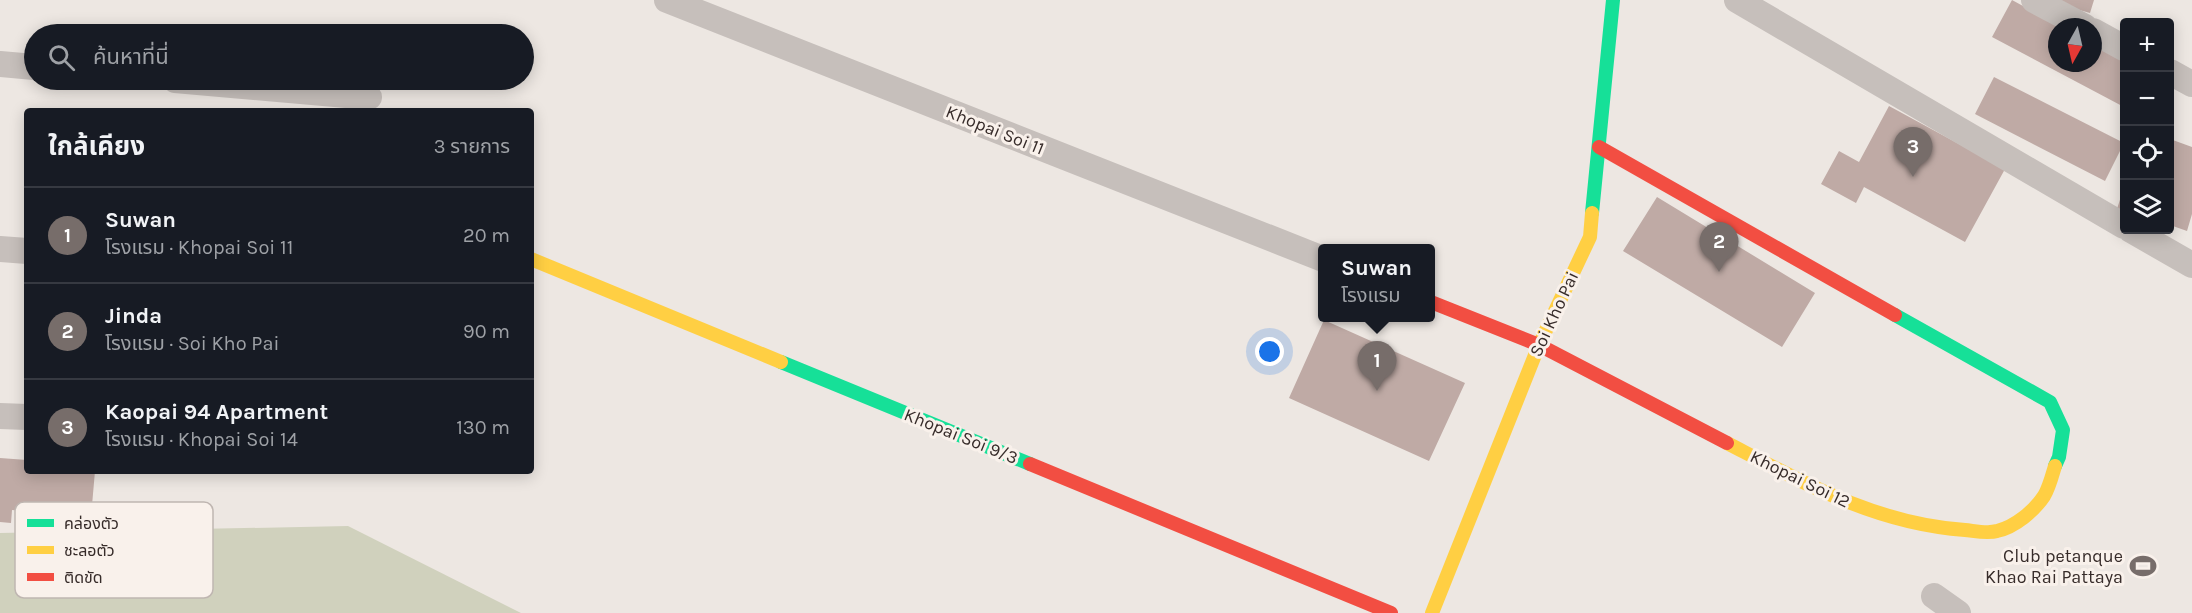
<!DOCTYPE html>
<html lang="th">
<meta charset="utf-8">
<style>
body{margin:0;font-family:Karla,"Noto Sans Thai",sans-serif;background:#20242c;color:#f1f3f6}
.controls{position:absolute;right:18px;top:18px;display:grid;overflow:hidden;border-radius:6px;box-shadow:0 3px 15px #0003}
.controls button{width:54px;height:54px;display:grid;place-items:center;padding:0;border:0;border-bottom:2px solid #363941;background:#171b24;color:#f1f3f6;font:30px sans-serif}
.compass{position:absolute;left:2048px;top:18px;width:54px;height:54px;border-radius:50%;background:#171b24;box-shadow:0 3px 15px #0003;rotate:188deg}
.you{position:absolute;left:1270px;top:352px;width:21px;height:21px;margin:-15px;border:4px solid #fff;border-radius:50%;background:#1a73e8;box-shadow:0 0 0 9px #1a73e833}
.badge{display:grid;place-items:center;width:39px;height:39px;border-radius:50%;background:#776d6a;color:#fff;font-size:20px;font-weight:700}
.pin{position:absolute;translate:-50% -50px;filter:drop-shadow(0 2px 3px #0008)}
.pin::after{content:'';position:absolute;top:32px;width:21px;height:18px;background:inherit;clip-path:polygon(0 0,100% 0,50% 100%)}
.popup{position:absolute;left:1318px;top:244px;width:117px;height:78px;box-sizing:border-box;display:grid;place-content:center;border-radius:6px;background:#171b24;filter:drop-shadow(0 2px 4px #0005);font-size:20px;white-space:nowrap;color:#9ea1a6}
.popup b{font-size:22px;color:#f1f3f6}
.popup::after{content:'';position:absolute;left:50%;top:100%;margin-left:-12px;border:12px solid transparent;border-top-color:#171b24}
.list{margin:0;padding:0;list-style:none}
h2{display:flex;justify-content:space-between;align-items:center;height:78px;margin:0;padding:0 24px;font-size:26px}
h2 small{font-size:20px;font-weight:400;color:#9ea1a6}
.list li{display:grid;grid-template-columns:39px 1fr auto;gap:18px;align-items:center;box-sizing:border-box;height:96px;padding:0 24px;border-top:2px solid #363941}
.list b{display:block;font-size:22px;white-space:nowrap}
.list p{margin:0;font-size:20px;white-space:nowrap;color:#9ea1a6}
.list em{font-size:20px;font-style:normal;color:#9ea1a6}
.icon{flex:none;width:33px;height:33px;fill:none;stroke:currentColor;stroke-width:2;stroke-linecap:round;stroke-linejoin:round}
.map{position:relative;flex:none;width:2192px;height:613px;overflow:hidden}
.search{position:absolute;background:#171b24;box-shadow:0 3px 15px #0003;left:24px;top:24px;width:510px;height:66px;display:flex;align-items:center;gap:15px;box-sizing:border-box;padding:0 21px;border-radius:33px;color:#9ea1a6;font-size:22px}
.panel{position:absolute;background:#171b24;box-shadow:0 3px 15px #0003;left:24px;top:108px;width:510px;height:366px;border-radius:6px}
.map>svg:first-child{display:block}
.green{fill:#d0d1bd}
.building{fill:#bfaaa5}
.lines{fill:none;stroke-linecap:round;stroke-linejoin:round}
.street{stroke:#c6bfbb;stroke-width:26}
.fast{stroke:#16e098;stroke-width:14}
.slow{stroke:#ffcf43;stroke-width:14}
.jam{stroke:#f24e42;stroke-width:14}
.labels{text-anchor:middle;dominant-baseline:central;stroke-width:6;stroke-linejoin:round;paint-order:stroke}
.street-label{font-size:18px;fill:#372c2a;stroke:#f9f1eb}
.poi-label{font-size:18px;fill:#372c2a;stroke:#f9f1eb;text-anchor:end}
.key{fill:#f9f1eb;stroke:#bfb6b1;stroke-width:1.5}
.key-label{font-size:16px;fill:#372c2a}
</style>
<div class="map">
<svg width="2192" height="613" viewBox="0 0 2192 613">
<rect width="100%" height="100%" fill="#ede7e2"/>
<!-- green -->
<path class="green" d="M348 526 521 613H0V533Z"/>
<!-- building -->
<path class="building" d="M2012 0 2062 27H2057V63H2093V43L2124 60V107L1992 37Z
M2044 0H2094L2090 13Z
M1994 77 2124 143 2105 181 1975 114Z
M1889 106 2005 169 1965 242 1864 187 1856 203 1821 184 1839 151 1859 162Z
M2170 139 2192 147V214L2187 231 2170 225Z
M2124 187V211L2117 209Z
M1657 197 1815 293 1782 347 1623 251Z
M1324 320 1465 383 1429 461 1289 398Z
M0 458 27 460V471H95L91 517 12 510 11 523 0 522Z"/>
<g class="lines">
<!-- street -->
<path class="street" d="M667 0 1323 259
M1737 0 2124 226
M2034 0 2085 27
M2093 31 2124 48
M0 64 34 67
M2170 72 2192 84
M175 80 369 97
M2131 230 2192 265
M0 249 27 251
M0 416 27 417
M1934 596 1958 613"/>
<!-- fast -->
<path class="fast" d="M1592 213 1613 0
M1895 315 2050 402 2063 430 2059 457 2055 466
M781 362 1030 464"/>
<!-- slow -->
<path class="slow" d="M531 259 781 362
M1727 443C1804 483 1876 524 1965 530 1975 531 1988 534 1997 531 2015 527 2034 511 2044 496 2049 488 2052 476 2055 466
M1432 613 1539 345 1590 237 1592 213"/>
<!-- jam -->
<path class="jam" d="M1599 147 1895 315
M1431 302 1539 345 1727 443
M1030 464 1391 613"/>
</g>
<!-- icons -->
<defs>
<g id="stadium-bare" transform="scale(2.07)"><path d="M0-5a6.5 5 0 1 0 0 10a6.5 5 0 1 0 0-10ZM-3.5-1.8h7v3.6h-7Z" fill="#776d6a" stroke="#f9f1eb" stroke-width="2.5" paint-order="stroke"/></g>
</defs>
<g fill-rule="evenodd">
<use href="#stadium-bare" x="2143" y="566"/>
</g>
<g class="labels">
<!-- street labels -->
<g class="street-label">
<text transform="translate(995 130) rotate(22)">Khopai Soi 11</text>
<text transform="translate(1554 314) rotate(-65)">Soi Kho Pai</text>
<text transform="translate(961 436) rotate(22)">Khopai Soi 9/3</text>
<text transform="translate(1800 479) rotate(26)">Khopai Soi 12</text>
</g>
<!-- poi labels -->
<g class="poi-label">
<text x="2123" y="556">Club petanque<tspan x="2123" dy="21">Khao Rai Pattaya</tspan></text>
</g>
</g>
<!-- legend -->
<rect x="15" y="502" width="198" height="96" rx="9" class="key"/>
<rect x="27" y="519" width="27" height="8" fill="#16e098"/>
<rect x="27" y="546" width="27" height="8" fill="#ffcf43"/>
<rect x="27" y="573" width="27" height="8" fill="#f24e42"/>
<g class="key-label">
<text x="64" y="529">คล่องตัว</text>
<text x="64" y="556">ชะลอตัว</text>
<text x="64" y="583">ติดขัด</text>
</g>
</svg>
<div class="controls">
<button>+</button>
<button>−</button>
<button><svg class="icon" aria-label="locate" viewBox="0 0 24 24"><circle cx="12" cy="12" r="6"/><path d="M12 2v4M12 18v4M2 12h4M18 12h4"/></svg></button>
<button><svg class="icon" aria-label="layers" viewBox="0 0 24 24"><path d="M12 4l9 5-9 5-9-5zM3 14l9 5 9-5"/></svg></button>
</div>
<svg class="compass" viewBox="-18 -18 36 36"><path d="M0-13l5 13h-10z" fill="#e53935"/><path d="M0 13l5-13h-10z" fill="#9ea1a6"/></svg>
<div class="you"></div>
<div class="pin badge" style="left:1377px;top:391px">1</div>
<div class="popup"><b>Suwan</b>โรงแรม</div>
<div class="pin badge" style="left:1719px;top:272px">2</div>
<div class="pin badge" style="left:1913px;top:177px">3</div>
<div class="search"><svg class="icon" aria-label="search" viewBox="0 0 24 24"><circle cx="10" cy="10" r="6"/><path d="M15 15l6 6"/></svg>ค้นหาที่นี่</div>
<section class="panel">
<h2>ใกล้เคียง<small>3 รายการ</small></h2>
<ul class="list">
<li><span class="badge">1</span><div><b>Suwan</b><p>โรงแรม · Khopai Soi 11</p></div><em>20 m</em></li>
<li><span class="badge">2</span><div><b>Jinda</b><p>โรงแรม · Soi Kho Pai</p></div><em>90 m</em></li>
<li><span class="badge">3</span><div><b>Kaopai 94 Apartment</b><p>โรงแรม · Khopai Soi 14</p></div><em>130 m</em></li>
</ul>
</section>
</div>
